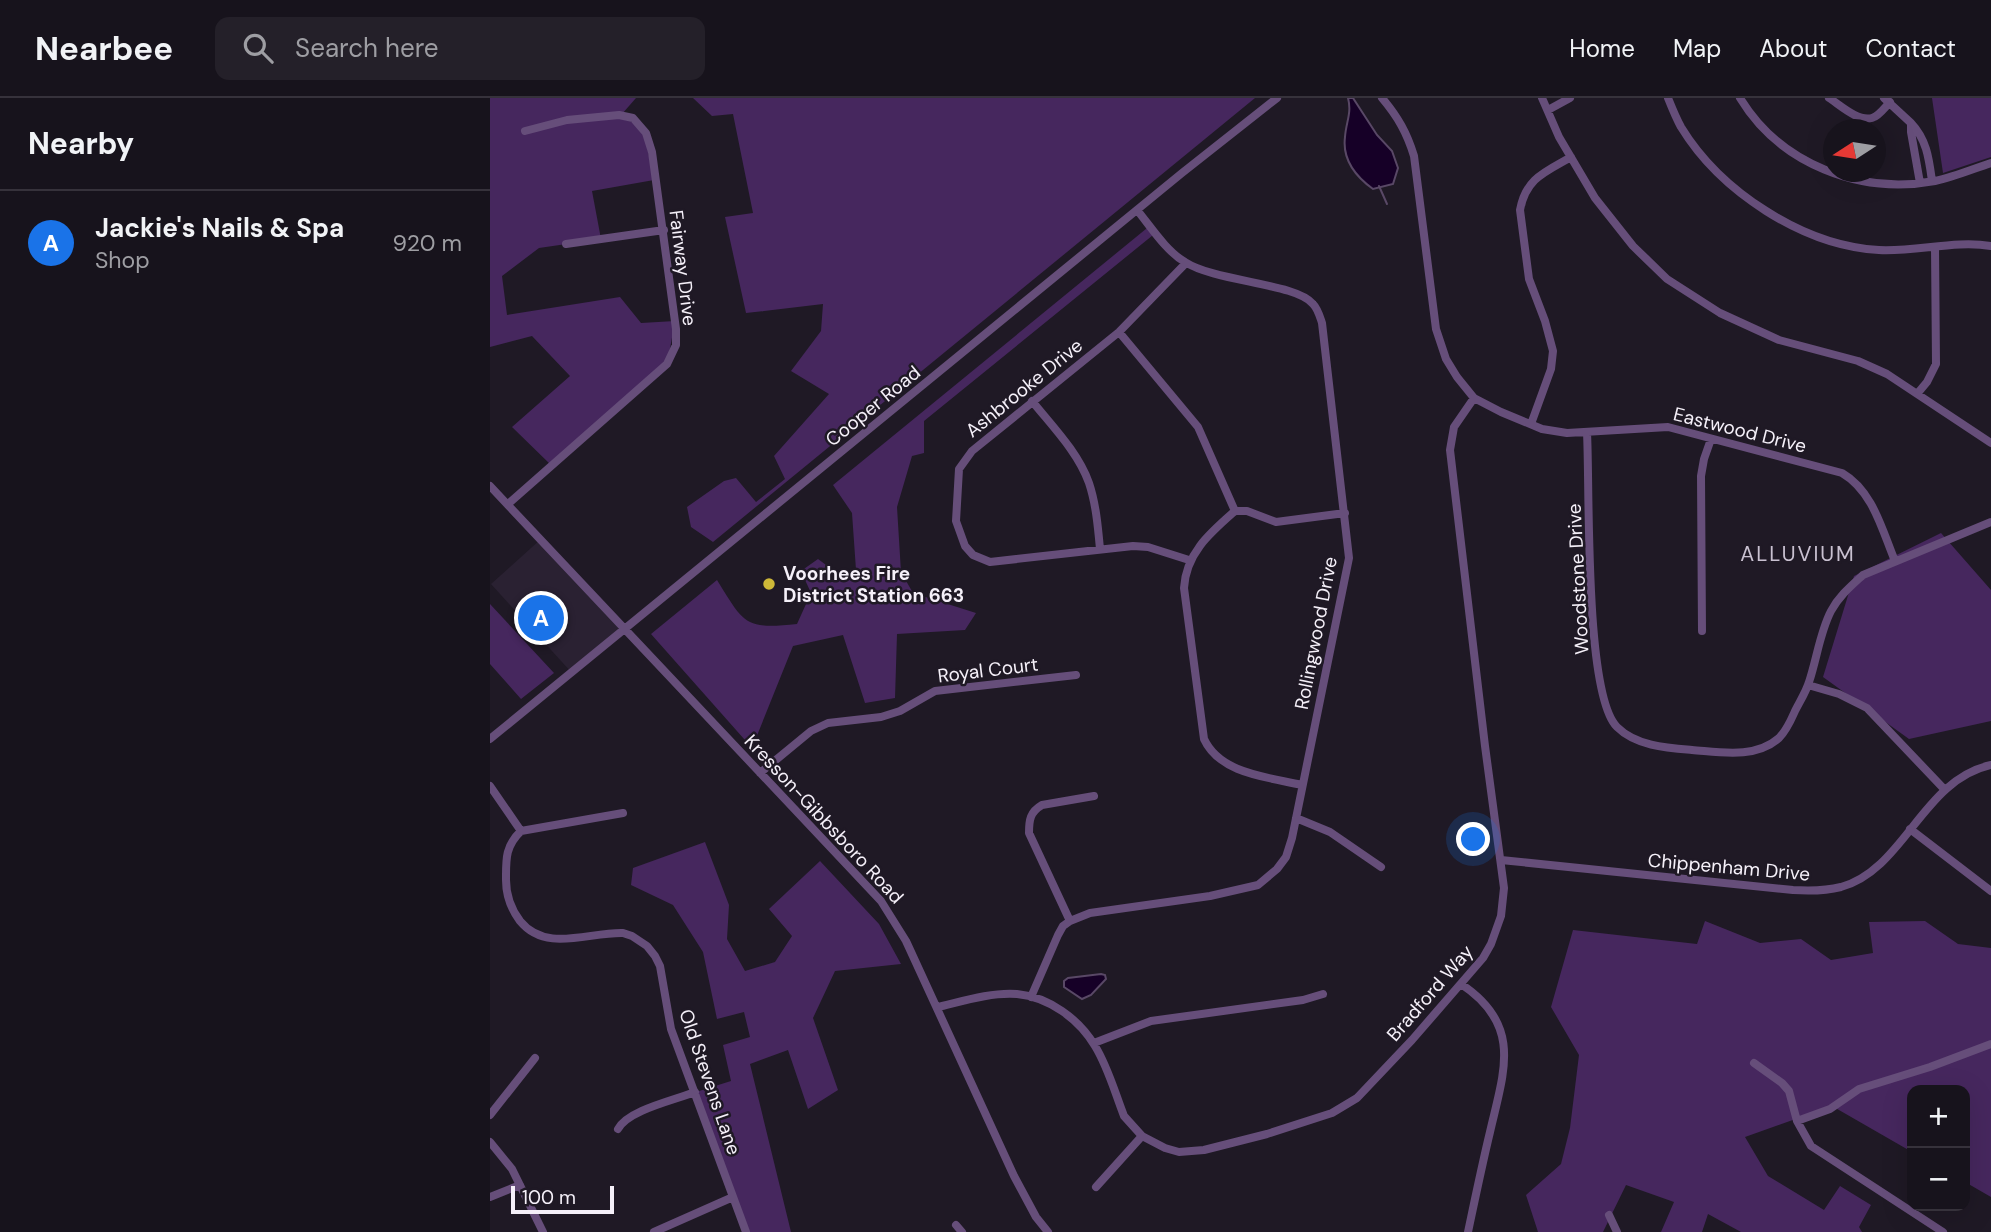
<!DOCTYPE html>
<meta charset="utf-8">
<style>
body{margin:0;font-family:"DM Sans",sans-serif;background:#242029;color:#f1f3f6}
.controls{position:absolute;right:21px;bottom:21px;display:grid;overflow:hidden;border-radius:14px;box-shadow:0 7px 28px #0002}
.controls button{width:63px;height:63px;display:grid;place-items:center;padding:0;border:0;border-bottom:2px solid #36323b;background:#17131c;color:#f1f3f6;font:35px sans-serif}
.compass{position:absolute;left:1333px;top:21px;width:63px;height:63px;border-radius:50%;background:#17131c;box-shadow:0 7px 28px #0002;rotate:258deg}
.scale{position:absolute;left:21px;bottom:18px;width:103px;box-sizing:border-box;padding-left:7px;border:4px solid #f5f0f9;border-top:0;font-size:19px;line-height:24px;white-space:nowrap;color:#f5f0f9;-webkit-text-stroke:5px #1f1925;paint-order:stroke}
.you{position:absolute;left:984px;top:742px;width:24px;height:24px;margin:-18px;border:5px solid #fff;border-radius:50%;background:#1a73e8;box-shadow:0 0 0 10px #1a73e833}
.badge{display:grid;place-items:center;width:46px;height:46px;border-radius:50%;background:#1a73e8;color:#fff;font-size:23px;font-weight:700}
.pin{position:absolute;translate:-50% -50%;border:4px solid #fff;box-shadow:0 2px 7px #0006}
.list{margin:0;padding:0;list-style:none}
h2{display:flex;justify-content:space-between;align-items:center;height:91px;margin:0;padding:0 28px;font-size:30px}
h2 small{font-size:23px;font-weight:400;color:#9e9ea3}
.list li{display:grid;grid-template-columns:46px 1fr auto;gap:21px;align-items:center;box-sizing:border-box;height:105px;padding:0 28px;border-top:2px solid #36323b}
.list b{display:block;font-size:26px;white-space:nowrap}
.list p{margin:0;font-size:23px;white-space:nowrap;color:#9e9ea3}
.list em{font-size:23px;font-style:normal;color:#9e9ea3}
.icon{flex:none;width:38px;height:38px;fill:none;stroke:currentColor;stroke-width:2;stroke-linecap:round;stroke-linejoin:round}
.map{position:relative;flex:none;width:1501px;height:1134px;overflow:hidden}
header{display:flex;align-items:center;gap:42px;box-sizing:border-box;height:98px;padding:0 35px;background:#17131c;border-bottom:2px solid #36323b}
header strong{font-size:33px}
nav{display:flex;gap:38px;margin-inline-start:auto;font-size:24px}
.search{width:490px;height:63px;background:#242029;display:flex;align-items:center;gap:18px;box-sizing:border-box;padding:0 24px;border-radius:14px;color:#9e9ea3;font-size:26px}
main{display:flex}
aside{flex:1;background:#17131c}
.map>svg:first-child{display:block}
.built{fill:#2a2132}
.green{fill:#46275e}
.water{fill:#160027;stroke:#594866;stroke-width:2}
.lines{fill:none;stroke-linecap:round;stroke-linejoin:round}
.stream{stroke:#594866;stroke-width:2}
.minor{stroke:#664e7a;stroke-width:8}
.poi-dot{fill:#ceb838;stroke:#1f1925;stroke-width:2.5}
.labels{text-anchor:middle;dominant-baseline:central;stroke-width:5;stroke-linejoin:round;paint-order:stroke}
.street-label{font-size:19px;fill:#f5f0f9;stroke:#1f1925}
.poi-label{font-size:19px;font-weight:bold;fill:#f5f0f9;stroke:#1f1925;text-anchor:start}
.neighbourhood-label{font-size:21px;letter-spacing:2px;fill:#c9c1d1;stroke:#1f1925}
</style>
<header>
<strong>Nearbee</strong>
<div class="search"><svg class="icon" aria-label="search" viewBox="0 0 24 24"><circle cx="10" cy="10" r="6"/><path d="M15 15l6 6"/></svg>Search here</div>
<nav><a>Home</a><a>Map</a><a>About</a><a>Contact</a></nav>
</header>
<main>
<aside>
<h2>Nearby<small></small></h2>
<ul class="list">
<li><span class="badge">A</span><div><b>Jackie's Nails &amp; Spa</b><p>Shop</p></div><em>920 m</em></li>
</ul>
</aside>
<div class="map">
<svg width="1501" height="1134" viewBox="0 0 1501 1134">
<rect width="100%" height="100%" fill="#1f1925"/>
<!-- built -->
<path class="built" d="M51 441 136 531 82 575 1 486Z"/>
<!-- green -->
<path class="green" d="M0 0H146L132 16 154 34 164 82 102 93 111 141 49 150 12 178 17 217 130 199 151 225 185 223 177 267 62 368 22 329 80 278 42 238 0 249Z
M203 0H765L223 444 201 429 197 409 234 383 246 380 266 404 295 381 284 358 339 296 301 273 331 233 333 206 256 215 235 119 263 115 243 16 222 18Z
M1442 0H1501V59L1453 75Z
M662 126 668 133 434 323V355L422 358 407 409 411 474 423 495 486 515 475 532 407 536 405 600 375 605 353 537 303 548 262 650 161 536 227 482C254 525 254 532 307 526L321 495 311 473 328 461 355 481 366 472 362 415 343 387Z
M1451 435 1501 492V623L1419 641 1333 579 1364 478Z
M0 506 64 575 31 601 0 566Z
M215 744 239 807 237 841 255 873 285 864 302 838 279 811 330 763 389 826 411 866 345 873 323 920 348 992 318 1011 298 952 260 966 301 1134H257L206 994 241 983 233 947 260 939 254 914 227 921 213 854 183 807 141 787 143 770Z
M1215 823 1270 845 1311 841 1341 862 1383 855 1379 824 1435 823 1468 846 1501 850V1099L1475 1084V992H1422V1054L1342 1008 1255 1039 1278 1078 1334 1112 1350 1088 1381 1107 1369 1129 1372 1134H1251L1218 1116 1212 1134H1171L1184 1104 1136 1087 1113 1134H1048L1036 1097 1071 1066 1080 1030 1089 957 1061 909 1083 832 1207 846Z"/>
<!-- water -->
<path class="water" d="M858 0H863L887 37 902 53 908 70 903 86 883 91C865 78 852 62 855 39 856 24 862 15 858 0Z
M611 876 615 877 616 881 601 897 592 901 574 889V883L578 880Z"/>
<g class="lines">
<!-- stream -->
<path class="stream" d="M889 88 897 106"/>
<!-- minor -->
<path class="minor" d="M892 0C908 19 917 35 924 58L946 231 956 261 967 279 984 300 1011 314 1052 331 1077 335 1178 329 1352 375C1383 393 1392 432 1405 463
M1052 0 1069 39 1105 100 1143 148 1177 181 1230 215 1289 242 1368 263 1397 276 1501 345
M1178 0C1182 10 1186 20 1191 29 1230 93 1313 148 1389 152 1426 154 1465 142 1501 148
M1250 0C1290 66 1370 97 1445 83 1464 79 1483 71 1501 65
M1339 0C1350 7 1368 24 1382 20 1389 18 1395 9 1400 4
M1394 0 1421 25
M1058 12 1080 0
M1430 85 1421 34V25C1437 42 1439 61 1442 83
M76 146 174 132
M696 165 629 234 482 353 469 371 466 423 475 448 483 457 500 464 643 448 658 449 699 462
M629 234 708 329 745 413
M1427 296 1437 284 1446 266 1445 149
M542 303C562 328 588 354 599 385 606 406 608 429 610 451
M1041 326 1061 271 1063 253 1055 223 1039 181 1030 112C1036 80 1055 74 1081 59
M1097 335C1100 389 1094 596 1127 629 1146 648 1177 650 1202 652 1230 654 1265 661 1289 640 1297 632 1301 622 1305 613 1310 603 1316 594 1319 584 1327 560 1330 534 1341 513 1349 498 1361 488 1373 477L1501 424
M0 388 391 803 416 843 524 1078 546 1119 558 1134
M18 406 177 266 186 247V231L162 54 156 35 143 20 129 17 77 22 35 33
M745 413C720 435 696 455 694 490L714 641C730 676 778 679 812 687
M745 413H757L786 424 855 415
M1212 533 1211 378 1214 361 1221 341
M1318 587 1349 596 1377 610 1455 692
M0 641 692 75 787 0
M270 675 321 633 338 625 391 619 410 613 445 593 586 577
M0 688 31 733
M133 715 31 733C15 748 16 762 16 782 16 797 21 811 30 823 56 855 98 834 133 835L142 838 157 848 165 858 170 868 181 931 256 1134
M806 720 840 734 891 769
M1420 731 1501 793
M1011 762 1303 792C1319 793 1335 793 1351 789 1415 771 1432 682 1501 667
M580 823 539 735C539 722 540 714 552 707L604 698
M971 886C1033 927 1014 973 1000 1034 992 1067 985 1101 978 1134
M541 899 568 837 573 828 580 823 600 815 720 798 768 787 787 771 796 759 802 740 859 460 832 225C830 219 828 211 823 206 806 185 726 184 695 164 676 153 661 129 647 112
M448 909C473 903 502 894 527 896 559 899 589 921 605 948 618 969 625 995 634 1018L652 1038 675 1050 689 1054 714 1052 777 1036 842 1015 867 1000 922 942 993 860 1001 846 1011 818 1014 790 995 648 960 352 964 329 984 300
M604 945 661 923 813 902 833 896
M1264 965 1292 985 1299 993 1307 1023 1321 1048 1453 1134
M0 1017 45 960
M1307 1023 1340 1011 1369 991 1440 969 1501 946
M128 1031C138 1012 185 1002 205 994
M0 1044 22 1071 53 1134
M606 1089 652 1038
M0 1099 30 1087
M1119 1117 1127 1134
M466 1127 472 1134
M164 1134 243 1099"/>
</g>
<!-- markers -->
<circle class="poi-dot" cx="279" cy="486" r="7"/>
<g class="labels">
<!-- street labels -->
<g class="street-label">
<text transform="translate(193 170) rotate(83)">Fairway Drive</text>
<text transform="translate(534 290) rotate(-39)">Ashbrooke Drive</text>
<text transform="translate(383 308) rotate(-39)">Cooper Road</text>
<text transform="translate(1250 332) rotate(14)">Eastwood Drive</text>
<text transform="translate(1088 481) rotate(-93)">Woodstone Drive</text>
<text transform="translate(826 535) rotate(-79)">Rollingwood Drive</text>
<text transform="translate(498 572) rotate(-7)">Royal Court</text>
<text transform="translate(334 721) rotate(47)">Kresson-Gibbsboro Road</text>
<text transform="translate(1239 769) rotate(5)">Chippenham Drive</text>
<text transform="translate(940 895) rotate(-49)">Bradford Way</text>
<text transform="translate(220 984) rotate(71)">Old Stevens Lane</text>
</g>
<!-- poi labels -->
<g class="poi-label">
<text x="293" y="475">Voorhees Fire<tspan x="293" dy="22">District Station 663</tspan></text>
</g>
<!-- neighbourhood labels -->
<g class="neighbourhood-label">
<text x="1308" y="456">ALLUVIUM</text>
</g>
</g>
</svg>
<div class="controls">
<button>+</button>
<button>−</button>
</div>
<svg class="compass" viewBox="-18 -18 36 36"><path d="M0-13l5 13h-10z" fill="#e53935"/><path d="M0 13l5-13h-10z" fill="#9e9ea3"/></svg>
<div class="scale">100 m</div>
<div class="you"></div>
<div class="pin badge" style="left:51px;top:520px">A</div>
</div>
</main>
